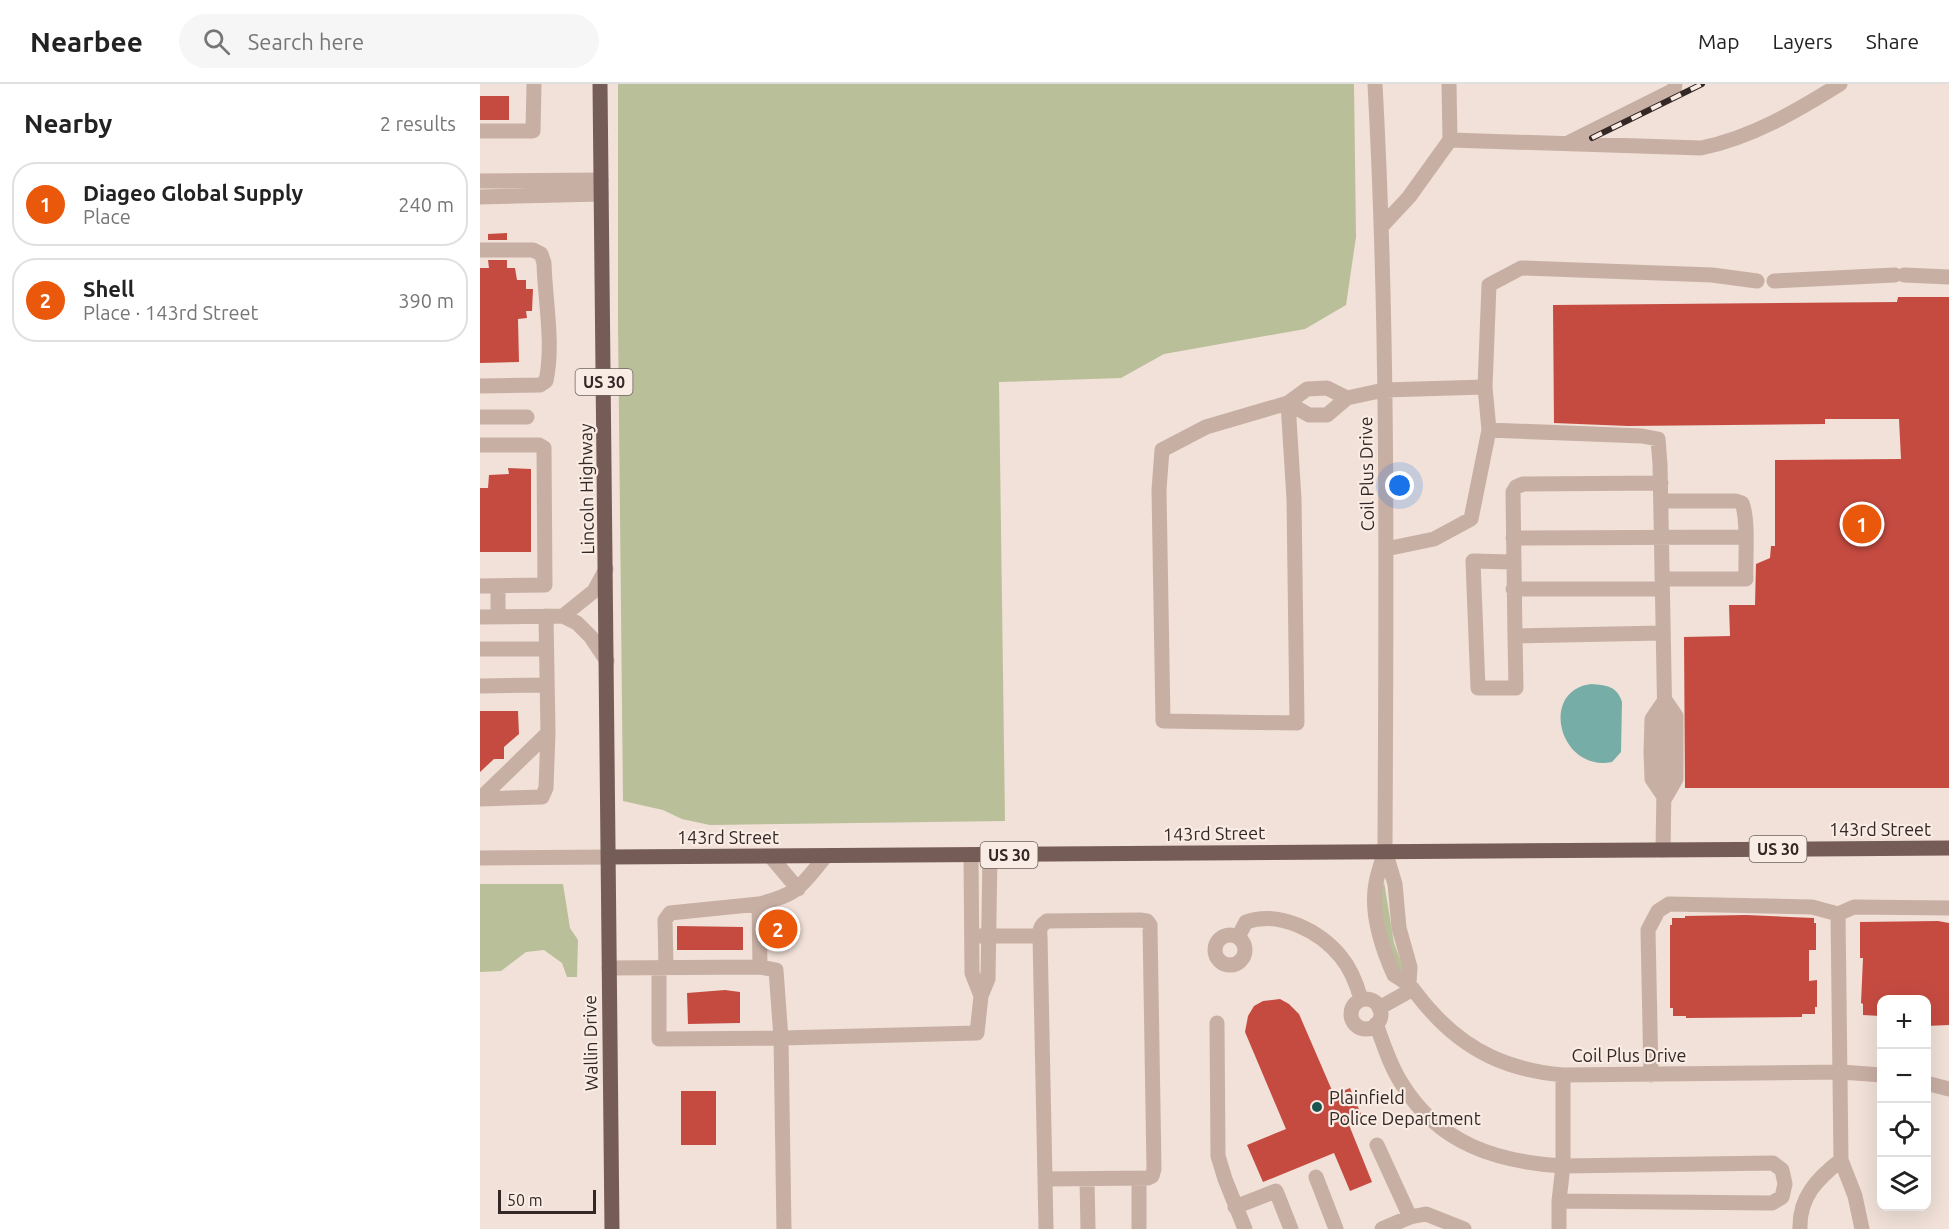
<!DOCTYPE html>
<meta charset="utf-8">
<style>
body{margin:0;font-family:Ubuntu,sans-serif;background:#f6f6f6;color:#222}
.controls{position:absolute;right:18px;bottom:18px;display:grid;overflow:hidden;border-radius:12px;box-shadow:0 6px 24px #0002}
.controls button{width:54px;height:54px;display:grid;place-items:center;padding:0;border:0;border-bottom:2px solid #e0e0e0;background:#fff;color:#222;font:30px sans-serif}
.scale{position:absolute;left:18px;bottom:15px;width:98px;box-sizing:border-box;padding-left:6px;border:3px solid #342826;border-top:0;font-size:16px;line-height:21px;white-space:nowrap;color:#342826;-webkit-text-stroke:4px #f9ece4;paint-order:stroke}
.you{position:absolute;left:920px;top:402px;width:21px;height:21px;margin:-15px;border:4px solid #fff;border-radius:50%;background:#1a73e8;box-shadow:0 0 0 9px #1a73e833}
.badge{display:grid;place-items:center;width:39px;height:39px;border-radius:50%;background:#ea580c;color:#fff;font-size:20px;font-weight:700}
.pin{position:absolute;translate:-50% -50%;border:3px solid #fff;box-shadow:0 2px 6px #0006}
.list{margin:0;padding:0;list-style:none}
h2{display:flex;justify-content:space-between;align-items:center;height:78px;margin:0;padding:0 24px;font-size:26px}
h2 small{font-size:20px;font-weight:400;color:#767676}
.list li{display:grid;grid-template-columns:39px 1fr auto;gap:18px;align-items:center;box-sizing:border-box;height:84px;margin:0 12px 12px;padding:0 12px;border:2px solid #e0e0e0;border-radius:24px}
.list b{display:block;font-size:22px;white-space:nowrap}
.list p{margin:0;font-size:20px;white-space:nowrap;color:#767676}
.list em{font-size:20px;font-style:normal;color:#767676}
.icon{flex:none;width:33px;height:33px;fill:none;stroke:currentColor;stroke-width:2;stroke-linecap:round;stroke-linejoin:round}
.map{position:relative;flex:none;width:1469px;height:1145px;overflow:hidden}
header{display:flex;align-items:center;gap:36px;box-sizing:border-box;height:84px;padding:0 30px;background:#fff;border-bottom:2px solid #e0e0e0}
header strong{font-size:28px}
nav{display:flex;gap:33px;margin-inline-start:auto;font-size:21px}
.search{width:420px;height:54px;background:#f6f6f6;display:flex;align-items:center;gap:15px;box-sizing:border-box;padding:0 21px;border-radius:33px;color:#767676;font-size:22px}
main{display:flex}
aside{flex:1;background:#fff}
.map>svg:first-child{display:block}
.green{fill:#b9bf98}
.water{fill:#77ada7}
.building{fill:#c54b41}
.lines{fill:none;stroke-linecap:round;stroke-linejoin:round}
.minor{stroke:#c8afa4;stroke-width:15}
.major{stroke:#765c56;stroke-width:15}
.rail-casing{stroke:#342826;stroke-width:6}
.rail{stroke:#f9ece4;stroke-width:4;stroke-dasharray:11;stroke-linecap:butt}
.poi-dot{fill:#1c554f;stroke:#f9ece4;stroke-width:2}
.labels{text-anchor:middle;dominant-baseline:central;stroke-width:4.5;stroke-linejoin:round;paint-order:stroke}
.shield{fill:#f9ece4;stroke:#6f635f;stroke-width:1.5}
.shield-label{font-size:16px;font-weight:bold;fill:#342826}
.street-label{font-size:18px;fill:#342826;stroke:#f9ece4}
.poi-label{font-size:18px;fill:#342826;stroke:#f9ece4;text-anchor:start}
</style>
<header>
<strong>Nearbee</strong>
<div class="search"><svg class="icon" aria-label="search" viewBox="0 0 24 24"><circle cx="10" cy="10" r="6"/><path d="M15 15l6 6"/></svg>Search here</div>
<nav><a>Map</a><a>Layers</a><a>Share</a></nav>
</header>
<main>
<aside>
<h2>Nearby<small>2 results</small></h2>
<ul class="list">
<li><span class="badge">1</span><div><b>Diageo Global Supply</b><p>Place</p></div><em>240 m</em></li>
<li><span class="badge">2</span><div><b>Shell</b><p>Place · 143rd Street</p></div><em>390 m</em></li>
</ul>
</aside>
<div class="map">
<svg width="1469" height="1145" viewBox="0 0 1469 1145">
<rect width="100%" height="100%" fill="#f1e1d8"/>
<!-- green -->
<path class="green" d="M138 0H874L876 153 866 221 825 245 684 270 641 294 519 298 525 737 230 741 202 735 183 726 143 717 138 237Z
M904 798 914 859 924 886 921 890C908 865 895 827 904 798Z
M0 800H83L90 844 98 856 97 893H87L82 879 64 866 46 868 21 887 0 888Z"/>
<!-- water -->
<path class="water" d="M1111 600C1126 601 1137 602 1142 618L1141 668 1132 678C1080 689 1058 607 1111 600Z"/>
<!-- building -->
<path class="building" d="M0 12H29V36H0Z
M27 149V156H8V150Z
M8 176H27V184H35L37 196H46V205H53L52 227H46L47 234 38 235 39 278 0 279V184H9Z
M1418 213H1469V704H1205L1204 553 1250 552 1249 521H1275L1276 480 1290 474 1291 462H1295V376L1421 375 1419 335H1345V340L1148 342 1074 339 1073 221 1417 218Z
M28 384 51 385V468H0V404H8L9 391 29 390Z
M0 627H38L39 650 24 663V675H14L0 688Z
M290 831H306V860H290Z
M1266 831 1334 834V839H1336V866H1329V897L1337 896V923H1335V930H1322V933L1206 934V932H1193V924H1190V841H1192V834H1205V832Z
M1458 837 1469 839V941L1446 942V915H1401V932L1383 931V920L1381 919 1383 874H1380V838Z
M197 842 263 843V866H197Z
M245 906 260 908V939L208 940 207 909Z
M800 915 809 920 819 930 854 1011 870 1004 883 1035 869 1041 892 1098 870 1107 854 1069 783 1098 767 1061 806 1045 765 948 768 932 774 922 783 917Z
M201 1007H236V1061H201Z"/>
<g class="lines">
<!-- minor -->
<path class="minor" d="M895 0C909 255 906 511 905 767L915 800 919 844 930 883 929 899
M969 0 970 56
M0 47H53L54 0
M1090 58 1194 6 1195 0
M0 97 121 96
M0 113 121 110
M902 142 929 113 970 56 1221 64C1271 54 1317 27 1360 0
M0 166H53L61 170 64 179C65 217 74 259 66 297L60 301 0 302
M1424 191 1469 193
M1294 197 1415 191
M808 319 814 415 817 639 683 637 679 406 682 366 726 343 808 319 827 305 847 304 867 314
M808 319 829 331H847L867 314 904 306 1005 303
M0 333H47
M0 361H59L64 364 65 501 0 502
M1181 417H1256L1262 419C1269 437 1265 475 1266 495H1182
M1033 454 1265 453
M906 465 954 455 991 435 1009 346
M1033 478 993 477 998 604H1036L1035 552 1183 549
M18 502V533
M1033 505H1182
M83 532 114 507 126 485
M0 533 83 532 97 539 111 553 127 577
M1035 552 1033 408 1036 403 1043 400 1181 399
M0 565H66
M0 602 67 601
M1185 714 1172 695 1171 668 1172 635 1185 616
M1185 714 1196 695V632L1185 616
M0 715 68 649 66 532
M1 715 62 713 66 704 68 649
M1183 766 1185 643 1180 380 1178 355 1162 352 1009 346 1005 303 1009 201 1041 184 1232 191 1277 197
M905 767C902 777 898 788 896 799 890 829 902 864 914 891 934 902 936 911 950 926 987 968 1029 986 1083 991L1361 988 1402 991
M491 771 492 889 501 912
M291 773 318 805
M0 774 129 773
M1358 830 1374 823 1469 824
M735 866a15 15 0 1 1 30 0a15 15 0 1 1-30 0Z
M492 852H560C559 845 561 841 567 837L660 836 667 837 670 841 674 1085 672 1092 668 1094 565 1095 566 1145
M560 852 565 1095
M758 853 766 838C799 826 840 847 861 873 871 885 877 901 881 915
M129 884 280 883 279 820C319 810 320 803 345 773
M179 884V955L301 954 296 886 280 883
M186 884 185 836 190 829 279 820
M871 930a15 15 0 1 1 30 0a15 15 0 1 1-30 0Z
M899 924 933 905
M737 939 738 1072 745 1095 765 1145
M896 940C904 961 910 982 922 1000 959 1060 1017 1078 1083 1082L1293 1079 1302 1086 1305 1100 1302 1113 1292 1119 1079 1117
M1171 991 1168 846 1178 827 1189 820 1332 823 1358 830 1361 1076C1337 1095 1319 1113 1320 1145
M1446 999 1469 1005
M897 1061 930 1133
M1361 1076 1375 1112 1382 1145
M836 1093 856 1145
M659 1094V1145
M607 1095 608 1145
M755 1123 796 1107 811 1145
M304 1145 301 954 497 949 501 912 508 895 510 771
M902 1145 930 1133 946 1130 984 1145
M1079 1145V1117L1083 1082V991"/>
<!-- major -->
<path class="major" d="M120 0 132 1145
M129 773 1469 764"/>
<!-- rail casing -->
<g class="rail-casing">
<path id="rail" d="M1112 54 1222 0"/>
</g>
<!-- rail -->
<use href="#rail" class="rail"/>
</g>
<!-- markers -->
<circle class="poi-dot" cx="837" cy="1023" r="6"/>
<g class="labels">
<!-- shield labels -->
<g class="shield">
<rect x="95.5" y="285" width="57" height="26" rx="4.5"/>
<rect x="1269.5" y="752" width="57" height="26" rx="4.5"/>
<rect x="500.5" y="758" width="57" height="26" rx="4.5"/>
</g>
<g class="shield-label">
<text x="124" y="298">US 30</text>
<text x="1298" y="765">US 30</text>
<text x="529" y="771">US 30</text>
</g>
<!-- street labels -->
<g class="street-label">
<text transform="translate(886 390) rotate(-91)">Coil Plus Drive</text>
<text transform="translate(106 405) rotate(-91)">Lincoln Highway</text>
<text x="1400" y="745">143rd Street</text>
<text transform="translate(734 749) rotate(-1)">143rd Street</text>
<text x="248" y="753">143rd Street</text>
<text transform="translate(110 959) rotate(-91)">Wallin Drive</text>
<text x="1149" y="971">Coil Plus Drive</text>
</g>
<!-- poi labels -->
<g class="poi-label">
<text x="849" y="1013">Plainfield<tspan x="849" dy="21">Police Department</tspan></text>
</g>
</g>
</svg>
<div class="controls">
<button>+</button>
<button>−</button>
<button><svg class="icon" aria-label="locate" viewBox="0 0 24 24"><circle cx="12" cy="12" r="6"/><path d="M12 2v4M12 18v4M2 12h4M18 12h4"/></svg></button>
<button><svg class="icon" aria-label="layers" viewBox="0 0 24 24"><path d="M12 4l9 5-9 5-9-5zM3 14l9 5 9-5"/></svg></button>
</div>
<div class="scale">50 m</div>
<div class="you"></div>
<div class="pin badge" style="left:1382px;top:440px">1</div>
<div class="pin badge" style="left:298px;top:845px">2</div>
</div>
</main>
